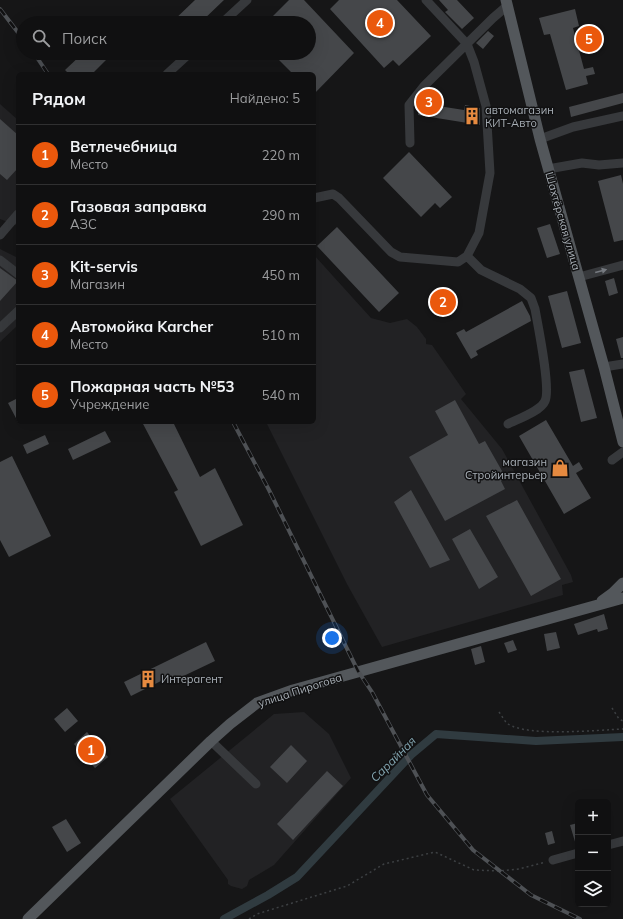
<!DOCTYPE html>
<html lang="ru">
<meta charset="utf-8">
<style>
body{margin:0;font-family:Mulish,sans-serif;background:#1e1e1f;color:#f1f3f6}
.controls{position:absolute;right:12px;bottom:12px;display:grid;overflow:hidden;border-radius:6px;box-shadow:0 4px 16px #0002}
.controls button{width:36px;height:36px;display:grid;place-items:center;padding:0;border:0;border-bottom:1px solid #303031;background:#101011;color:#f1f3f6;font:20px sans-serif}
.you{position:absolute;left:332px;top:638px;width:14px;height:14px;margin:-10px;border:3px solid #fff;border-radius:50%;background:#1a73e8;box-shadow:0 0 0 6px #1a73e833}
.badge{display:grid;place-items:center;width:26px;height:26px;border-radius:50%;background:#ea580c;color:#fff;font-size:13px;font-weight:700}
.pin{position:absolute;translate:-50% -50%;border:2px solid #fff;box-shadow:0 1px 4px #0006}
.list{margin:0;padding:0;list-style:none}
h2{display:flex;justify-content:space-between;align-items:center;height:52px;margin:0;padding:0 16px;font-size:17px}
h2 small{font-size:13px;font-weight:400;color:#9c9d9f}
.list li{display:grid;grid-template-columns:26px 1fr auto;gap:12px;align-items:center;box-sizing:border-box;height:60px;padding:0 16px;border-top:1px solid #303031}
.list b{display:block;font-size:15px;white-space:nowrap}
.list p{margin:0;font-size:13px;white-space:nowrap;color:#9c9d9f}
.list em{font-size:13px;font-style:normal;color:#9c9d9f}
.icon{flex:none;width:22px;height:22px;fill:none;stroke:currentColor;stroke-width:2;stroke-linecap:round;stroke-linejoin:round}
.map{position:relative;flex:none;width:623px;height:919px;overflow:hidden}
.search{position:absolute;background:#101011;box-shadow:0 4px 16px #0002;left:16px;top:16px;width:300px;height:44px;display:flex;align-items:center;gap:10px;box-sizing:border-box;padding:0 14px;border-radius:22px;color:#9c9d9f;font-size:15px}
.panel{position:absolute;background:#101011;box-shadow:0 4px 16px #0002;left:16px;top:72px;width:300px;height:352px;border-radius:6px}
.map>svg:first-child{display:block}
.built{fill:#222224}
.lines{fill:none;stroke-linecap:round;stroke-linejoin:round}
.canal{stroke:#303b40;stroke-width:8}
.building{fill:#45474a}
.path{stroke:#3d4043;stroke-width:1.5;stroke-dasharray:2 3;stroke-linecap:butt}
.minor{stroke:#37393c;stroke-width:9}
.major{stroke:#53575b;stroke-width:11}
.rail-casing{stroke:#4e5155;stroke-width:4}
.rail{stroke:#111112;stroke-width:2.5;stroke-dasharray:8;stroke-linecap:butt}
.oneway{fill:#767a80}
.labels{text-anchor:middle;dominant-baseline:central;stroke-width:3;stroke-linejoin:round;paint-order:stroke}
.poi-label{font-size:11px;fill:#a9b0b7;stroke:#111112;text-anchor:start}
.street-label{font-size:11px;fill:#a9b0b7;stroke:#111112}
.water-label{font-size:12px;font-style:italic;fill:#82a4af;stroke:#111112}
</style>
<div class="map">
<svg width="623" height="919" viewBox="0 0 623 919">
<rect width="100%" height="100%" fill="#161617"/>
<!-- built -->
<path class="built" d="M0 104 18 120V226L0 219Z
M0 249 18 258V325L0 342Z
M314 255 371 318 390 323 407 319 417 327 426 339V344L432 345 466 394 461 399 502 449 571 575 573 582 562 585 563 595 382 647 347 584 266 422H314Z
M304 712 329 734 351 778 274 865 249 880 247 886 242 889 231 886 228 884V880L170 799 274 714Z"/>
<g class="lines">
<!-- canal -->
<path class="canal" d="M224 919 268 895 297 877 411 755 436 734 536 741 623 737"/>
</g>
<!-- building -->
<path class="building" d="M195 0H224L200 23H171Z
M289 0H304L354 53 314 94V74H293L272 53H309V23H266Z
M339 0H397L431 36 399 66 393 60 384 68 330 9Z
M439 0H457L474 18 462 29 445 12 448 10Z
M575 9 579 26 573 28 584 69 593 67 595 74 586 76 588 84 566 90 550 34 544 35 539 18Z
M488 31 494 36 483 49 476 43Z
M83 53H107L110 56 92 74H69L65 70Z
M623 93V103L571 117 569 107Z
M419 103 464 110 465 105 480 108V125L418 115Z
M0 119 18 135V168L7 180 0 174Z
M409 152 452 197 440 208 435 203 421 217 383 178Z
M621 175 623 184V240L614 242 598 181Z
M550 224 560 254 547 258 537 228Z
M337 227 399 293 379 312 317 246Z
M0 268 18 281 0 301Z
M614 278 618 293 609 296 605 281Z
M567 291 581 343 562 348 548 296Z
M522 301 530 316 531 321 476 351 478 355 471 359 456 333 464 329 466 332Z
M623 337V358H621L616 339Z
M584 369 597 418 581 422 569 372Z
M18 398V422L8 403Z
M455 400 479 444 485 441 506 478 501 481 505 489 445 521 409 457 448 435 435 411Z
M546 420 573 466 579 462 583 469 576 473 591 498 564 514 519 436Z
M142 422H173L200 477 215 468 243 525 201 546 174 492 178 490Z
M105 431 111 442 73 460 68 449Z
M45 435 49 444 27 454 23 445Z
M12 456 51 536 9 557 0 540V462Z
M411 490 450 560 430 568 394 502Z
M517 500 561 579 531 596 486 516Z
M470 529 498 577 479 589 452 539Z
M604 614 608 629 598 632 597 629 578 635 574 624Z
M556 632 560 648 547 651 544 634Z
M513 640 517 650 508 653 504 643Z
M206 642 215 661 173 681 171 676 131 696 124 682Z
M481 646 485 662 475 665 471 649Z
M67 708 78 721 65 732 54 719Z
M87 732 108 757 95 768 74 744Z
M291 745 307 761 287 783 270 767Z
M327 771 343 786 293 840 277 824Z
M66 819 81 843 67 852 52 827Z
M578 823V845H576L570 825Z
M552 831 555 843 548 845 545 833Z"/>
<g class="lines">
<!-- path -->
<path class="path" d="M612 708 619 719 623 721
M499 712C502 716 505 722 508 724 528 737 598 730 623 729
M249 919 257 914 347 886 384 864 435 852 474 870 500 871 519 869 546 862"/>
<!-- minor -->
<path class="minor" d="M222 23 247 0
M167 74 190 53
M540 139 573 127 623 116
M410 143 409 105 424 86 493 18 507 6
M548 169 582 163 599 165 623 163
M314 198 333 194 339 198 391 252 400 257 458 262 467 256 479 233 490 173 486 106 474 62 467 44 426 0
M0 235 18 214
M467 256 481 270 520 289 531 298 535 309C538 326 551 389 545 401 541 411 518 419 508 424
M0 260 18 274
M579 277 623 265
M0 328 18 311
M604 367 623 364
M612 460 623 452
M211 741 256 784
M608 845 623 841
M553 860 578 853"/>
<!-- major -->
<path class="major" d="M506 0 540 139 604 367 623 442
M602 601 613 593 623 583
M28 919 211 741 230 724 257 703 293 690 623 598"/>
<!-- rail casing -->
<g class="rail-casing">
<path id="rail" d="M0 9 23 39
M34 53 48 74
M233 422 269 490 358 671 372 692 427 795 473 850 531 895 580 919"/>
</g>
<!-- rail -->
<use href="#rail" class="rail"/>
</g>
<!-- one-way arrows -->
<defs><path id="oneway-solid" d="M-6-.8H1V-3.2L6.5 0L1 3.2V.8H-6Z"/></defs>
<use class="oneway" href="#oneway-solid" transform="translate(601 271) rotate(-15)"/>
<!-- icons -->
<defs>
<g id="building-bare" transform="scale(1.38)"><path d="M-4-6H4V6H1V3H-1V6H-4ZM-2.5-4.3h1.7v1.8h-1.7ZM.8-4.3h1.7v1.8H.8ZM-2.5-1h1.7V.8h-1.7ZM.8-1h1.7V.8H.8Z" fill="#e68a40" stroke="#111112" stroke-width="2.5" paint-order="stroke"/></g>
<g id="shop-bare" transform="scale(1.38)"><path d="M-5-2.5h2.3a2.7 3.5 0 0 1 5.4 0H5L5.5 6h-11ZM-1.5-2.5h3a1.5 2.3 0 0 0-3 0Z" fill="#e68a40" stroke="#111112" stroke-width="2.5" paint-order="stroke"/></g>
</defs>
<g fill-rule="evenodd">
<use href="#building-bare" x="472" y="116"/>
<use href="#shop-bare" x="560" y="468"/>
<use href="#building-bare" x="148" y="679"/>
</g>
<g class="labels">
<!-- poi labels -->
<g class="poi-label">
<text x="485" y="110">автомагазин<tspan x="485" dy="13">КИТ-Авто</tspan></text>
<text x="547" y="462" text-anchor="end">магазин<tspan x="547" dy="13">Стройинтерьер</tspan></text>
<text x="161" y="679">Интерагент</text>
</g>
<!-- street labels -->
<g class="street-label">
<text transform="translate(563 221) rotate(74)">Шахтёрская улица</text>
<text transform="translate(300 690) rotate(-18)">улица Пирогова</text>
</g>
<!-- water labels -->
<g class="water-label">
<text transform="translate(393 759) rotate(-45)">Сарайная</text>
</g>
</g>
</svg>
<div class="controls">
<button>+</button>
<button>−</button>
<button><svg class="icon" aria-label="layers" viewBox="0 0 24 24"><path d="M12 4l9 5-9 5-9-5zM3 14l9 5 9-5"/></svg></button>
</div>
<div class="you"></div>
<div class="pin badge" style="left:91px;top:750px">1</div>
<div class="pin badge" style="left:443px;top:302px">2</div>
<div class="pin badge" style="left:429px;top:102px">3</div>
<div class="pin badge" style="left:380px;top:23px">4</div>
<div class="pin badge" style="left:589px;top:39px">5</div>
<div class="search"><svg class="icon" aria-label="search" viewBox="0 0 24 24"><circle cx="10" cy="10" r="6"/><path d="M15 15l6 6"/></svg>Поиск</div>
<section class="panel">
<h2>Рядом<small>Найдено: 5</small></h2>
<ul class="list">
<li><span class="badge">1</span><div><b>Ветлечебница</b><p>Место</p></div><em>220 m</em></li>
<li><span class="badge">2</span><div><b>Газовая заправка</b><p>АЗС</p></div><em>290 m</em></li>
<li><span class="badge">3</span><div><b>Kit-servis</b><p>Магазин</p></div><em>450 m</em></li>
<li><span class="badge">4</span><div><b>Автомойка Karcher</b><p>Место</p></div><em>510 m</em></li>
<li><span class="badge">5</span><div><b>Пожарная часть №53</b><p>Учреждение</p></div><em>540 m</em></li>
</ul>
</section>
</div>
